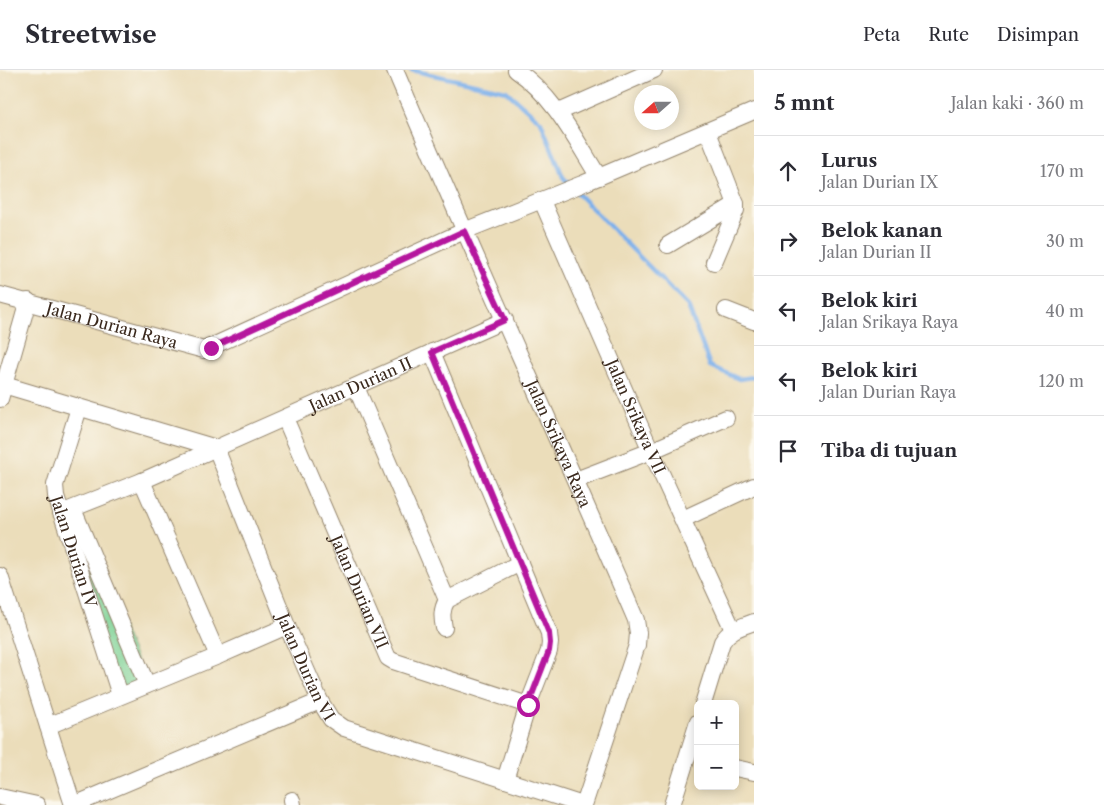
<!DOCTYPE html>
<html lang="id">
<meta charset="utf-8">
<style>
body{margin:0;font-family:"Libre Caslon Text",serif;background:#f2f2f3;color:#2b2b33}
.controls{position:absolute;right:15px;bottom:15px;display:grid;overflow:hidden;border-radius:8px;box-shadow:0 2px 12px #0003}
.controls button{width:45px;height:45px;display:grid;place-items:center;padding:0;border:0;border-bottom:1px solid #e1e1e2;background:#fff;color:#2b2b33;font:25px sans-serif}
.compass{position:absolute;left:634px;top:15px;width:45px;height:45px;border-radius:50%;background:#fff;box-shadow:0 2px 12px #0003;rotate:249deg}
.stop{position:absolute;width:15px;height:15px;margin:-11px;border:4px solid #b5179e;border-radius:50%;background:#fff}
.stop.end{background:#b5179e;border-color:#fff;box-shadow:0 1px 5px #0008}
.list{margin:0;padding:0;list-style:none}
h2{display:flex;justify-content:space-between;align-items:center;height:65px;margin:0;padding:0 20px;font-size:21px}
h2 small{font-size:16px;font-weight:400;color:#7c7c81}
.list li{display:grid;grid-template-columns:32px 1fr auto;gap:15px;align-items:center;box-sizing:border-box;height:70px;padding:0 20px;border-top:1px solid #e1e1e2}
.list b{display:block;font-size:19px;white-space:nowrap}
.list p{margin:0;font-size:16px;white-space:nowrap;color:#7c7c81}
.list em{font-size:16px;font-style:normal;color:#7c7c81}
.icon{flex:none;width:28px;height:28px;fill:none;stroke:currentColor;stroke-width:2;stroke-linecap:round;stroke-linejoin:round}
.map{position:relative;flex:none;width:754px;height:735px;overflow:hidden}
header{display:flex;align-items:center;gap:30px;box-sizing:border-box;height:70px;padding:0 25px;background:#fff;border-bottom:1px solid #e1e1e2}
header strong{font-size:24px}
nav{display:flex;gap:28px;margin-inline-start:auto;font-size:18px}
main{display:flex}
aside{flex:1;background:#fff}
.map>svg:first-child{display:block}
.green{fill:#7cd295;stroke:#5c7e5a}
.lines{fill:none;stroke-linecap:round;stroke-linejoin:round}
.stream{stroke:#7eb1eb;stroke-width:4.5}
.minor-casing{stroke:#93846c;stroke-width:18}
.minor{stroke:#fff;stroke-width:16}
.route{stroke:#b5179e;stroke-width:6}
.labels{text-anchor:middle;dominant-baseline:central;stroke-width:4;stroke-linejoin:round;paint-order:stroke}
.street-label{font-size:16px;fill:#3b2a1e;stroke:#fbf7ec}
</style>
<header>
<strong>Streetwise</strong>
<nav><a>Peta</a><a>Rute</a><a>Disimpan</a></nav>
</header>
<main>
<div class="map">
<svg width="754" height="735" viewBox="0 0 754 735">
<rect width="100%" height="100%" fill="#fbf7ec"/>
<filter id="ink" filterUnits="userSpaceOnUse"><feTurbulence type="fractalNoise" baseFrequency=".02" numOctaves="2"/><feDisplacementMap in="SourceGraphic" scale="10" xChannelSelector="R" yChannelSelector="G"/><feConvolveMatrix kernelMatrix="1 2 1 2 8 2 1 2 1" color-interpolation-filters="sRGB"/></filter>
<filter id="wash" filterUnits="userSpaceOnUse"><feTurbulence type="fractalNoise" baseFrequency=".0096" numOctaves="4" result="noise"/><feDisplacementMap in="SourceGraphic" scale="20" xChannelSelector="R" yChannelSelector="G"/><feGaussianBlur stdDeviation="1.12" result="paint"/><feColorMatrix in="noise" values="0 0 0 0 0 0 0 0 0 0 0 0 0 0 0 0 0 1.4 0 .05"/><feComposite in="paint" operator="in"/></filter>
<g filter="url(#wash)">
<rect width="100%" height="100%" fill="#ebddba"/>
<!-- green -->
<path class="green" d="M73 439 147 615 120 625 61 443Z"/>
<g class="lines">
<!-- stream -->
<path class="stream" d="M411 0 506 21 541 52 563 107 570 115
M575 121 688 236 710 296 739 309 754 307"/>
</g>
</g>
<g filter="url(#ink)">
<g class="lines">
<!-- minor casing -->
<g class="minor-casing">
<g id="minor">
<path id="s1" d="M395 0C473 184 557 366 636 550L638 563 637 575 584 735"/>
<path d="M516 0C554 26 575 69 599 107"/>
<path d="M559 42 654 0"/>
<path id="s2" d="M542 131 651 381 733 560"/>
<path d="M668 175 736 134 708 62"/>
<path d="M714 192 736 140V134"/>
<path id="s3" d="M0 225 204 280 464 161 582 114 754 41"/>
<path d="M726 240 754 251"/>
<path d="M432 282 549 563 550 573 549 581 528 635 505 710"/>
<path id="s4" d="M4 315 216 378 287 556 320 631 331 649 344 658 583 735"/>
<path d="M356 317 447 530"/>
<path d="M0 329 28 231"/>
<path id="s5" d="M79 338 55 415 56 426 120 625"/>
<path id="s6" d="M285 348 388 588 393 591 528 635"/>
<path d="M576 410 651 381 726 348"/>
<path d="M142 411 218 586"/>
<path d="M73 439 147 615"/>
<path id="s7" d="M61 443 142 411 505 250"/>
<path d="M683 449 754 416"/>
<path d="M0 506 73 735"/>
<path d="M444 558C442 548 441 540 447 530L520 493"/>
<path d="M703 634 722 572C730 559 741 557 754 552"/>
<path d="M48 656 218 586 287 556"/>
<path d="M735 698 754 702"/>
<path d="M0 727 37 735"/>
<path d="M292 730 293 735"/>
<path d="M74 735 320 631"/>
<path d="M672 735 698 652"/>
</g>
</g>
<!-- minor -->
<use href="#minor" class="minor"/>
</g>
</g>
<g class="lines" filter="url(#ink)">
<!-- route -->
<path class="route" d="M211 278 464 161 505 250 432 282 549 563 550 573 549 581 528 635"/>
</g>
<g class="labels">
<!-- street labels -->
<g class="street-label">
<text stroke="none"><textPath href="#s3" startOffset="116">Jalan Durian Raya</textPath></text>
<text stroke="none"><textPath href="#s7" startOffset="326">Jalan Durian II</textPath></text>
<text stroke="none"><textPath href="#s2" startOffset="235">Jalan Srikaya VII</textPath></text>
<text stroke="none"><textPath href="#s1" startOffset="408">Jalan Srikaya Raya</textPath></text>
<text stroke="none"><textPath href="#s5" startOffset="150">Jalan Durian IV</textPath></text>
<text stroke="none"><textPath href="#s6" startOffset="189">Jalan Durian VII</textPath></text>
<text stroke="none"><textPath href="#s4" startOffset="458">Jalan Durian VI</textPath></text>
</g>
</g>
</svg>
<div class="controls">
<button>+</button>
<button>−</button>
</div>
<svg class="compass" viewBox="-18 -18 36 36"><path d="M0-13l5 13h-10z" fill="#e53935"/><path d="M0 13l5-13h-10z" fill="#7c7c81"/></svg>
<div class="stop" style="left:528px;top:635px"></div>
<div class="stop end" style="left:211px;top:278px"></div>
</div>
<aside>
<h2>5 mnt<small>Jalan kaki · 360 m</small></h2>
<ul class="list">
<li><svg class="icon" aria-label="ahead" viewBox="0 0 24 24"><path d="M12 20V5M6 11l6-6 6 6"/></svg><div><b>Lurus</b><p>Jalan Durian IX</p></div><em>170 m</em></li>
<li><svg class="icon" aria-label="right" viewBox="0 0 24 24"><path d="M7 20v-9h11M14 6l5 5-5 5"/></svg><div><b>Belok kanan</b><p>Jalan Durian II</p></div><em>30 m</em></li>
<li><svg class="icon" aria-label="left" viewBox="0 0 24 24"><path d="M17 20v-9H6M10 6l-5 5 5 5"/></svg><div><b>Belok kiri</b><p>Jalan Srikaya Raya</p></div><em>40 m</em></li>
<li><svg class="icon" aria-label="left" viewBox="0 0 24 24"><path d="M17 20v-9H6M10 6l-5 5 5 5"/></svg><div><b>Belok kiri</b><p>Jalan Durian Raya</p></div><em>120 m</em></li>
<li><svg class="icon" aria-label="arrive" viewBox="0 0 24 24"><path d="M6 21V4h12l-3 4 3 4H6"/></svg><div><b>Tiba di tujuan</b></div></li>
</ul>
</aside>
</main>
